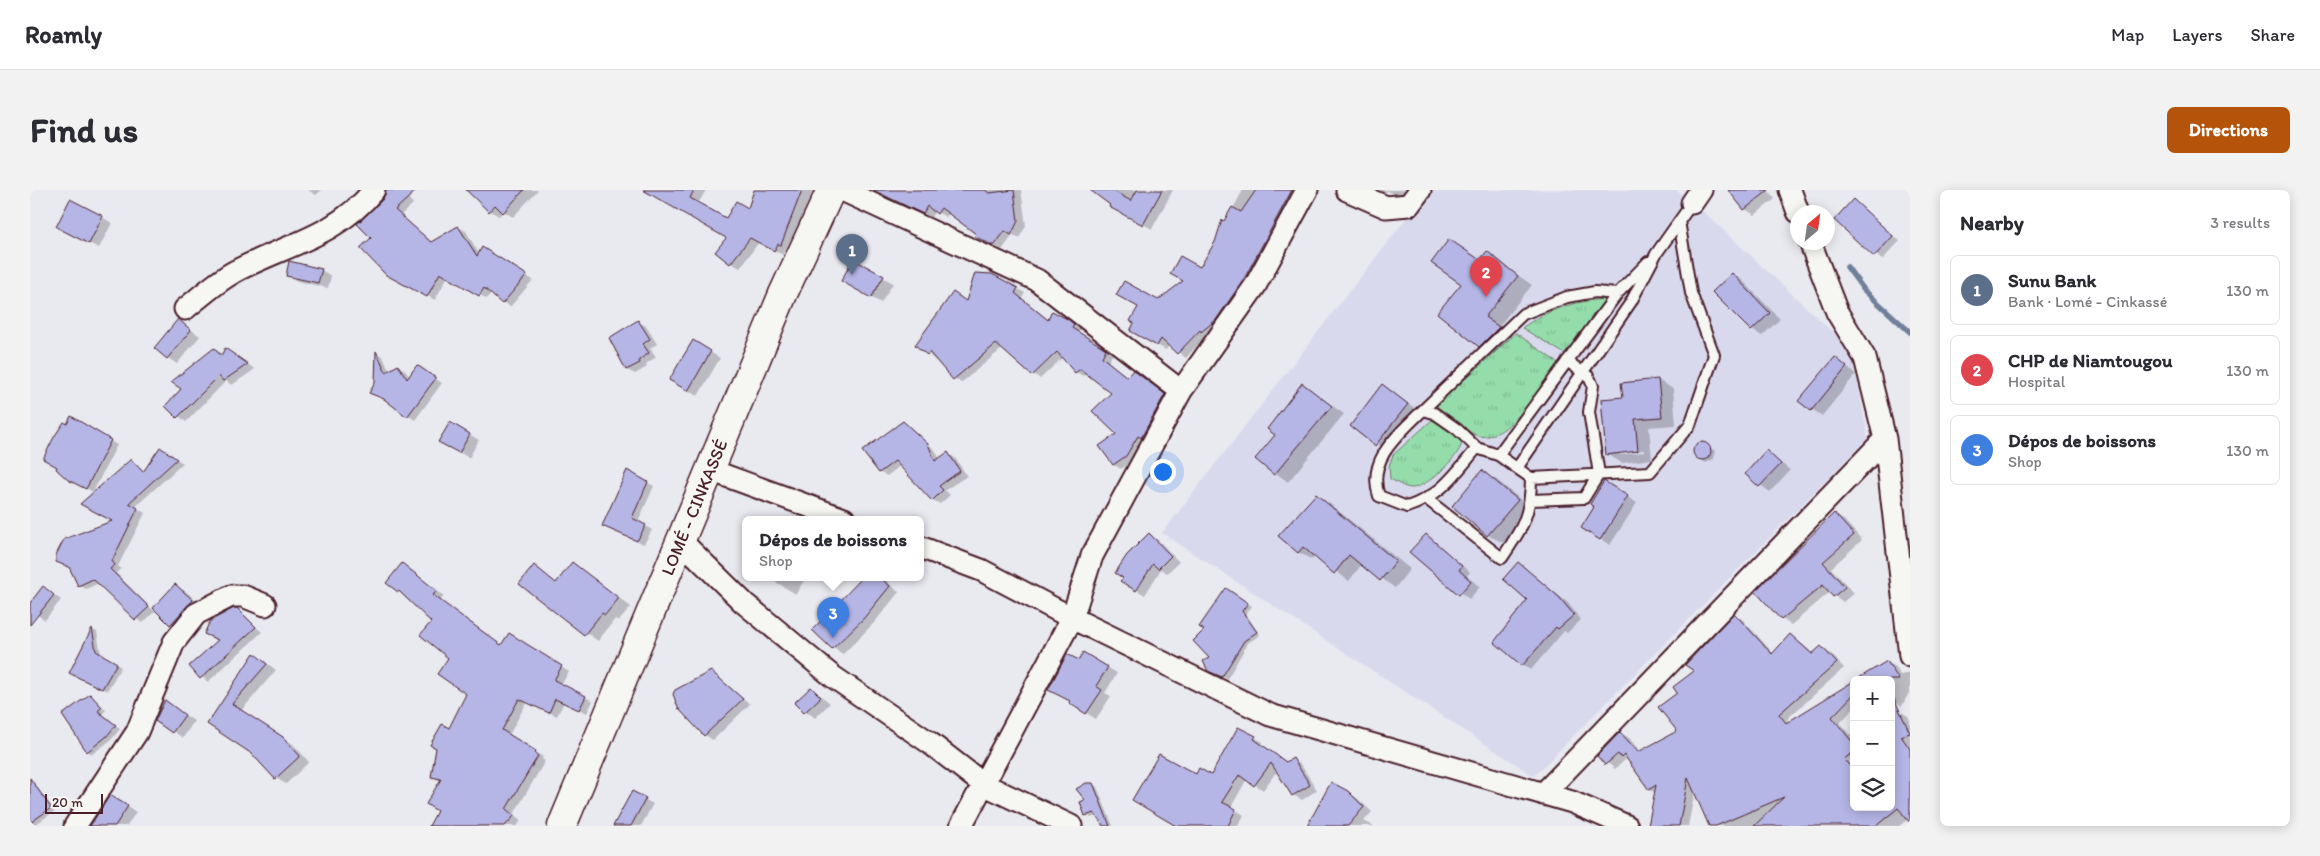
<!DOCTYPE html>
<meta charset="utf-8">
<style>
body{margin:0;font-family:Itim,sans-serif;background:#f2f2f3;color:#2b2b33}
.controls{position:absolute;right:15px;bottom:15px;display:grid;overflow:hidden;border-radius:8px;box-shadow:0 2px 12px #0003}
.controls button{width:45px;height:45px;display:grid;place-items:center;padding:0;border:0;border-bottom:1px solid #e1e1e2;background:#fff;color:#2b2b33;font:25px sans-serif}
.compass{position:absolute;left:1760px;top:15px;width:45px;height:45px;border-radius:50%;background:#fff;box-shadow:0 2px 12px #0003;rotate:29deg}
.scale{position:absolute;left:15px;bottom:12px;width:58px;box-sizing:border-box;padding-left:5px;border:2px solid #4a1f2b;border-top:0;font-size:14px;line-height:18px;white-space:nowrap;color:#4a1f2b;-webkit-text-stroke:4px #f6f6f2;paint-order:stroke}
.you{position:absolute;left:1132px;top:281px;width:18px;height:18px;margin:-12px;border:4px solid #fff;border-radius:50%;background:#1a73e8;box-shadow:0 0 0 8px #1a73e833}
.badge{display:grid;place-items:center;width:32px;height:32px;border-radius:50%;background:#b45309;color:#fff;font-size:16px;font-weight:700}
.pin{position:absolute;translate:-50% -41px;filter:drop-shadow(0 1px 2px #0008)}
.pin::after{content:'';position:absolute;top:26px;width:18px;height:15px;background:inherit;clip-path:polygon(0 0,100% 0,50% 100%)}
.popup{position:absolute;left:712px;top:326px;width:182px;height:65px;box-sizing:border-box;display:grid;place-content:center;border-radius:8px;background:#fff;filter:drop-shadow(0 1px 4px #0005);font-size:16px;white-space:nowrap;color:#7c7c81}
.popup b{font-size:19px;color:#2b2b33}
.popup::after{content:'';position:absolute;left:50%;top:100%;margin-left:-10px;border:10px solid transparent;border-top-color:#fff}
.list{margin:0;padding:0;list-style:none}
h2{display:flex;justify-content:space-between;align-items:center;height:65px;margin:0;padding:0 20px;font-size:21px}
h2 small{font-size:16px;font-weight:400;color:#7c7c81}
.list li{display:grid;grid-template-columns:32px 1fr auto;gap:15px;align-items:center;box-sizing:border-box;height:70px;margin:0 10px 10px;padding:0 10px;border:1px solid #e1e1e2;border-radius:8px}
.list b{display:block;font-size:19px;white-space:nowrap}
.list p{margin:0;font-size:16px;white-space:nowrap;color:#7c7c81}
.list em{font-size:16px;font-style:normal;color:#7c7c81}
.icon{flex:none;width:28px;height:28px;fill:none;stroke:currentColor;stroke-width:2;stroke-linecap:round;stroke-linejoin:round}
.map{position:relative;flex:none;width:1880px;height:636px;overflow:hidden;border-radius:8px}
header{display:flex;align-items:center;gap:30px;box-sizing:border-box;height:70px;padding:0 25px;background:#fff;border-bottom:1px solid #e1e1e2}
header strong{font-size:24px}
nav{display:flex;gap:28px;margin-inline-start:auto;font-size:18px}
.intro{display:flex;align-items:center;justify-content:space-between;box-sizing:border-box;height:120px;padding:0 30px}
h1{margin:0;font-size:35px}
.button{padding:12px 22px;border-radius:8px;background:#b45309;color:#fff;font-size:18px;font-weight:700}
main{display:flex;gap:30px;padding:0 30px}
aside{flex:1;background:#fff;border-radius:8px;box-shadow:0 2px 12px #0003}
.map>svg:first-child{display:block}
.built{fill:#d9d9ed}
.grass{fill:url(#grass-tufts);stroke:#6f7e6a}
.shadow{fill:#0003;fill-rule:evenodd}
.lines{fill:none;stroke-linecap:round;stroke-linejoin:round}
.stream{stroke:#6f809b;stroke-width:5.5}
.building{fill:#b5b5e6;stroke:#4a1f2b}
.lane-casing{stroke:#4a1f2b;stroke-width:14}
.street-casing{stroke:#4a1f2b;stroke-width:25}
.highway-casing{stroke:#4a1f2b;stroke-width:31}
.lane{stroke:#f6f6f2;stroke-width:10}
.street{stroke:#f6f6f2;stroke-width:21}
.highway{stroke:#f6f6f2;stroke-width:28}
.labels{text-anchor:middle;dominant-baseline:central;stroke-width:4.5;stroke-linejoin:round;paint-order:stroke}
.street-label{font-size:18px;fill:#4a1f2b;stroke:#f6f6f2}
</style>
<header>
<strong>Roamly</strong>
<nav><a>Map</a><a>Layers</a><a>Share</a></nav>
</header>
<div class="intro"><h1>Find us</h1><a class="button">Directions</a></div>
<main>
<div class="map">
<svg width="1880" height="636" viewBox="0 0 1880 636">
<defs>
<pattern id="grass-tufts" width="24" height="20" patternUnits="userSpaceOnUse" patternTransform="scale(1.25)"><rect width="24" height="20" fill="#94dcaa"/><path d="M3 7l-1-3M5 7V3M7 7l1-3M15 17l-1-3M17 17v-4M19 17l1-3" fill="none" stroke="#81bc92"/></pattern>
</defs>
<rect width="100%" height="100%" fill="#e9e9f0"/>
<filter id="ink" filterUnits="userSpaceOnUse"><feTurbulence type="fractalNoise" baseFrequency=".02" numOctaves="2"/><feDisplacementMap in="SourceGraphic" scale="10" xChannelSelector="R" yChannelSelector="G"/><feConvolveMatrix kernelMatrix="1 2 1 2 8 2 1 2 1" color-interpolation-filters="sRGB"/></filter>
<g filter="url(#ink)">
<!-- built -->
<path class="built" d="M1398 0H1646L1676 24 1822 160 1838 248 1504 586 1132 343Z"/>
<!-- grass -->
<path class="grass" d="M1575 109 1535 164 1492 138C1516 120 1545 111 1575 109Z
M1486 143 1528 173C1512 193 1477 257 1446 245 1432 239 1418 225 1406 215Z
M1402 230 1418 239 1432 252C1431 266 1396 298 1382 298 1374 298 1367 292 1360 289L1359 276 1363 265Z"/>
<!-- shadow -->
<path class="shadow" d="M278 0H292L286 5Z
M361 0H372L383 14 371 25 403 53 428 37 436 41 449 64 460 63 503 90 480 117 461 102 457 109 418 86 405 110 365 88 343 48 329 34Z
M438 0H508L483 27 473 21 469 26 460 21Z
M634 0H676L668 14 697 29 719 20 725 0H783L760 59 757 58 753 65 729 52 710 78 701 73 698 47Z
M846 0H991L996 36 989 48 983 45 972 60 946 45 919 23 916 27 905 21 901 27Z
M1062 0H1143L1122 39 1081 16Z
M1213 0H1274L1223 94 1156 168 1139 155 1136 160 1102 141 1128 112 1171 78Z
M1348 0H1387L1370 8 1357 1 1355 3Z
M1700 0H1738L1745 9 1725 25 1715 19Z
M1823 11 1870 51 1852 70 1805 30Z
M72 27 82 33 69 58 37 43Z
M1419 50 1451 71 1457 63 1502 95 1469 136 1482 146 1464 164 1450 156Z
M824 71 863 93 851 113 813 91Z
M291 80 301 86 298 98 267 91 257 85Z
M1702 84 1712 90 1750 129 1732 146 1722 140 1684 102Z
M962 85 995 103 992 108 1019 130 1023 123 1047 136 1050 139 1048 143 1083 164 1078 172 1098 187 1104 182 1142 210 1104 270 1091 279 1084 275 1088 245 1083 203 1057 183 1053 186 1046 182 1033 167 1010 189 973 158 931 193 898 164 937 112Z
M149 131 170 146 147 174 138 168Z
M608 132 616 136 627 154 620 158 626 167 616 174 617 177 605 184 597 180 580 149Z
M663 152 690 168 668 206 641 190Z
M184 159 193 164 204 165 225 179 202 195 196 191 156 232 136 216Z
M347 163 353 167 360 182 368 176 375 180 380 188 394 181 412 193 385 230 358 211 340 203 346 194Z
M1805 169 1826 184 1792 226 1770 211Z
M1628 190 1643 199 1646 235 1619 237 1622 269 1592 273 1577 264 1594 208ZM1614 260V262L1590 265V262Z
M1272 194 1314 224 1258 292 1227 269 1247 245Z
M1352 196 1392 223 1361 263 1322 236Z
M42 228 87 255 63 302 39 288 37 235Z
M873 232 905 260 910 269 918 264 925 268 937 286 915 300 920 305 910 314 903 310 871 275 857 286 849 282Z
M420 233 449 250 439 268 410 251Z
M1673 253 1685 261 1684 269 1676 273 1667 268 1664 260 1665 257Z
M1736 262 1760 280 1740 302 1716 284Z
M137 263 153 273 105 317 115 323 88 376 91 379 86 383 123 420 145 396 155 401 172 416 150 440 126 420 113 433 106 429 69 393 56 399 49 395 85 332 101 271 114 282Z
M597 282 624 296 608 332 622 340 614 354 573 336Z
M1452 282 1467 290 1502 319 1473 353 1458 345Z
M1575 293 1607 313 1580 355 1570 349Z
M1286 306 1300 314 1380 379 1365 398 1332 374 1319 391 1285 366 1282 370 1268 362Z
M1804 325 1814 330 1832 350 1801 378 1824 403 1813 412 1800 402 1761 435 1752 429 1727 402Z
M1119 345 1128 350 1149 372 1137 383 1131 379 1115 405 1092 391Z
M1396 346 1440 382 1437 386 1450 397 1439 409 1381 362Z
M1488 373 1538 413 1551 430 1537 443 1534 441 1501 480 1493 475 1499 410Z
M543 374 601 417 589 431 585 429 568 451 490 394 504 377 527 393Z
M380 380 414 406 410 411 472 456 487 449 539 482 531 495 563 511 557 523 534 512 527 526 497 512 479 545 513 567 512 569 515 571 484 624 491 631 487 636H401L409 621 411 591 403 587 419 539 438 504 402 432 368 401Z
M747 387H776L766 404 744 391Z
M835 387H851L869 402 844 433 813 464 803 458 784 440Z
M14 398 31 410 15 430 6 424 0 433V415Z
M1201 402 1222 416 1216 424 1230 445 1218 453 1197 489 1184 483 1176 440Z
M207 420 232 442 178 492 160 476 189 450Z
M1705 425 1713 430 1744 464 1761 445 1784 464 1791 458 1800 463 1814 478 1757 529 1759 532 1824 493V518L1810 533 1824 548V617H1861L1869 521 1878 526 1880 531V628L1869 636H1681L1665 601 1658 636H1619L1626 603 1619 600 1599 571 1596 569 1585 579 1569 566 1591 543 1599 548 1611 562 1649 541V503Z
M63 440 67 442 71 465 91 477 77 501 41 482Z
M225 464 246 480 211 521 263 554 279 572 256 594 246 588 223 563 178 533Z
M1054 464 1087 483 1075 503 1081 506 1066 529 1041 513 1049 471Z
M1857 472 1866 477 1870 485 1880 483V501L1872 516 1861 510V490Z
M681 482 720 514 683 550 675 545 649 518Z
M781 498 800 513 785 528 766 513Z
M60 505 76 520 72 524 90 539 81 550 62 564 58 561Z
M136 512 164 531 153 548 127 530Z
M1208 539 1233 552 1232 555 1257 573 1263 570 1271 575 1287 600 1272 610 1263 605 1247 581 1233 600 1217 589 1201 617 1214 625 1208 636H1142L1166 586 1182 587Z
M0 588 25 621 3 636H0Z
M1301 593 1327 608 1342 622 1334 631 1344 636H1282Z
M1063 594 1067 597 1083 636H1076L1068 625 1061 628 1056 625 1057 611Z
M602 602 623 614 611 636H585Z
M90 612 106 622 97 636H61Z"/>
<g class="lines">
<!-- stream -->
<path class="stream" d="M1817 77 1834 100 1880 142"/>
</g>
<!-- building -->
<path class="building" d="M356 0H387L365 20 401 52 428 36 447 66 452 57 497 85 472 114 454 98 449 106 410 83 397 107 356 85 330 58 341 48 327 34 353 9Z
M436 0H494L473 23 465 15 459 22Z
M613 0H664L660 8 696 28 706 11 718 18 724 0H772L751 55 748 54 744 61 720 48 700 74 685 62 696 48Z
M843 0H955L959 3 984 0 988 31 981 45 975 41 964 56 944 46 946 44 911 18 907 24 897 16 893 24Z
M1060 0H1082L1101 11 1107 0H1132L1113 35 1079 17 1080 15Z
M1226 0H1262L1214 89 1186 130 1171 142 1170 140 1147 164 1131 149 1127 156 1100 141 1104 133 1100 131 1108 117 1086 105 1094 91 1128 110 1153 91 1140 84 1150 66 1170 77 1185 52 1192 30 1194 31 1202 17 1211 22Z
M1698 0H1739L1714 20Z
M40 9 73 26 59 54 26 37Z
M1823 9 1863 46 1844 67 1804 30Z
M1419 49 1450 70 1457 61 1488 86 1455 127 1469 137 1449 157 1407 123 1431 94 1401 73Z
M823 69 854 86 841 108 811 91Z
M259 71 292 79 288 93 256 86Z
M945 83 962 84 988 98 985 103 1018 130 1022 121 1039 130 1044 134 1042 138 1076 159 1072 167 1097 187 1103 180 1135 204 1111 248 1108 246 1096 266 1083 275 1069 256 1086 244 1062 221 1081 203 1050 179 1045 183 1027 162 1002 186 966 154 923 190 899 162 897 165 885 155 923 102 936 111Z
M1702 83 1740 123 1721 141 1682 102Z
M148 129 161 140 137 169 124 158Z
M608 130 620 149 613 154 619 163 609 170 610 173 596 180 579 148Z
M663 150 681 161 658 201 639 190Z
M184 158 191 166 195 158 218 174 193 191 189 186 147 228 135 216 151 199 141 192Z
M346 161 356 182 368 175 377 189 387 175 406 188 377 227 354 209 339 203 345 193Z
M1805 167 1817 177 1781 221 1768 211Z
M1628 189 1632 227 1605 229 1608 261 1576 265 1571 209 1593 207 1591 193Z
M1272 193 1302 216 1244 285 1225 269 1245 245 1237 239Z
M1352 194 1378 214 1345 256 1320 236Z
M41 226 81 250 56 299 38 290 26 279 27 277 13 269 24 247 34 232 37 234Z
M873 231 898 254 905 271 918 262 930 281 909 296 913 300 902 311 865 271 849 283 832 261Z
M420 232 440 244 429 263 408 252Z
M1663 261a9 9 0 1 1 18 0a9 9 0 1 1-18 0Z
M130 257 147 269 99 313 108 318 82 371 85 375 80 379 119 417 105 430 63 389 48 396 39 377 26 372V365L34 349 82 331 50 314 101 269 113 282Z
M1736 260 1751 274 1729 297 1715 284Z
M597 280 618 292 602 328 616 335 607 351 572 336Z
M1452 280 1488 310 1457 346 1422 316Z
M1574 291 1598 306 1570 350 1551 338 1564 317 1560 314Z
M1286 304 1366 371 1350 391 1319 365 1304 384 1273 357 1268 363 1248 346Z
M1804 323 1824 345 1793 372 1815 397 1803 407 1793 395 1751 430 1725 401Z
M1119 343 1141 366 1128 379 1123 374 1106 401 1090 391 1093 388 1085 383 1097 365Z
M1396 344 1432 376 1429 380 1441 391 1429 405 1379 362Z
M542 372 589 408 575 425 572 423 554 445 489 394 504 375 526 393Z
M1488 372 1529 407 1544 425 1528 439 1526 437 1492 476 1464 452 1497 410 1473 389Z
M372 373 407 401 403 405 471 455 479 443 532 476 524 490 556 506 549 520 525 509 519 523 489 509 472 540 506 561 505 564 508 566 476 619 484 626 475 636H399L407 621 396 614 411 589 401 587 406 558 400 555 412 534 419 538 436 504 407 484 418 468 390 445 401 432 369 401 368 402 356 393Z
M833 387H849L860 396 834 428 802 459 782 440Z
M145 394 163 410 140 435 123 418Z
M13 396 24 405 0 435V413Z
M1196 398 1218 413 1212 421 1227 442 1214 451 1192 487 1178 481 1173 471 1179 468 1163 451 1174 440 1169 437Z
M204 418H207L226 437 170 489 159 476 188 450 174 444 180 431Z
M1704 423 1742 464 1760 444 1782 464 1791 456 1807 473 1749 524 1756 533 1824 491V504L1802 527 1824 554V562L1814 569 1824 579V617H1861V502L1880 543 1871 546 1880 559V633L1868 618 1846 636H1724L1754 607 1686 636H1679L1658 588 1649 636H1618L1626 595 1619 600 1594 565 1591 568 1588 564 1575 575 1567 566 1590 542 1608 562 1647 541 1628 517 1647 503 1643 497 1664 481 1655 475Z
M62 438 66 461 87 473 72 499 39 483Z
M1053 462 1078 477 1066 496 1072 500 1056 524 1039 513 1040 511 1018 500 1037 464 1049 470Z
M224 463 237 474 202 514 253 547 270 566 245 589 222 564 177 534Z
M1857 471 1869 490H1826L1837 483Z
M681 481 713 509 674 546 648 518 643 504 645 500Z
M781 497 791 507 774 523 764 513Z
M60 504 72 517 68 521 86 535 76 547 57 562 32 525Z
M135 510 155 525 142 543 125 531Z
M1208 537 1226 546 1224 549 1256 572 1263 568 1280 595 1262 606 1241 573 1224 596 1209 585 1192 612 1206 619 1198 636H1146L1102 610 1129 564 1166 584 1169 578 1181 585Z
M0 588 21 618 0 633Z
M1301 592 1318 601 1334 617 1318 636H1277Z
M1056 593H1063L1080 636H1074L1064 623 1055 626 1050 612 1055 610 1046 599Z
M602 601 616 608 601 636H583Z
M80 605 98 616 85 636H60Z"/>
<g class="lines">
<!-- lane casing -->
<g class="lane-casing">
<path id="lane" d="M1393 220 1493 124 1537 107 1565 102 1587 104
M1447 258C1424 285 1412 305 1377 317L1349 306C1336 269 1370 243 1393 220L1404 223 1427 239 1447 258 1468 265 1501 288 1620 282 1660 235 1684 165 1661 103 1649 31
M1468 265 1587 104 1618 72
M1487 278 1601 112 1626 64 1662 13
M1398 310 1472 368C1492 339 1501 325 1501 288
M1501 310 1554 308 1569 284 1559 222 1563 196 1559 187 1537 171"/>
</g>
<!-- street casing -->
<g class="street-casing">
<path id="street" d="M812 0 1007 90 1151 201
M1317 0 1356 17 1379 15 1390 0
M1760 0 1768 22
M1662 13 1671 0
M1780 52 1807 122 1835 168 1855 249 1880 466
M155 119C170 107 186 92 204 82 254 55 306 47 344 0
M680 280 814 329
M650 350 714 413 802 486 900 553 953 594 1041 636
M890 357 951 380 1042 428 1240 525 1542 612 1597 636
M1513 604 1855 249
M45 636 107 542 144 452 166 424 201 406H213L235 415
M931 636 1042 428 1062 366 1151 201 1225 96 1277 0"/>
</g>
<!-- highway casing -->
<g class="highway-casing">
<g id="highway">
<path id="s1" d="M532 636 753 104 801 0"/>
</g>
</g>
<!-- lane -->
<use href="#lane" class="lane"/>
<!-- street -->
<use href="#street" class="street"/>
<!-- highway -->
<use href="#highway" class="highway"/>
</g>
</g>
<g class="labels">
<!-- street labels -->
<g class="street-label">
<text stroke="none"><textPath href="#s1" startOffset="345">LOMÉ - CINKASSÉ</textPath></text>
</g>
</g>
</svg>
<div class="controls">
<button>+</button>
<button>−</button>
<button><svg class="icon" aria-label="layers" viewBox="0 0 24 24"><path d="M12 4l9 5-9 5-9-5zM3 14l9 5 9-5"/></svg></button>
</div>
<svg class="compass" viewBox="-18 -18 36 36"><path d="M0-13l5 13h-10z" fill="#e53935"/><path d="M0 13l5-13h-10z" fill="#7c7c81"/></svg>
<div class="scale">20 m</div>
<div class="you"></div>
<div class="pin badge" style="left:822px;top:85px;background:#5c6f8a">1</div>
<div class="pin badge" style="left:1456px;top:107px;background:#e0444e">2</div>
<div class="pin badge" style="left:803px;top:448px;background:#3f7fe0">3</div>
<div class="popup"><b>Dépos de boissons</b>Shop</div>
</div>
<aside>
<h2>Nearby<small>3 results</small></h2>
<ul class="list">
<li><span class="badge" style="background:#5c6f8a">1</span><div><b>Sunu Bank</b><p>Bank · Lomé - Cinkassé</p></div><em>130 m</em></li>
<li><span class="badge" style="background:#e0444e">2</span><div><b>CHP de Niamtougou</b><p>Hospital</p></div><em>130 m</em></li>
<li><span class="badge" style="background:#3f7fe0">3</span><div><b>Dépos de boissons</b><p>Shop</p></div><em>130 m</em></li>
</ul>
</aside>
</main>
